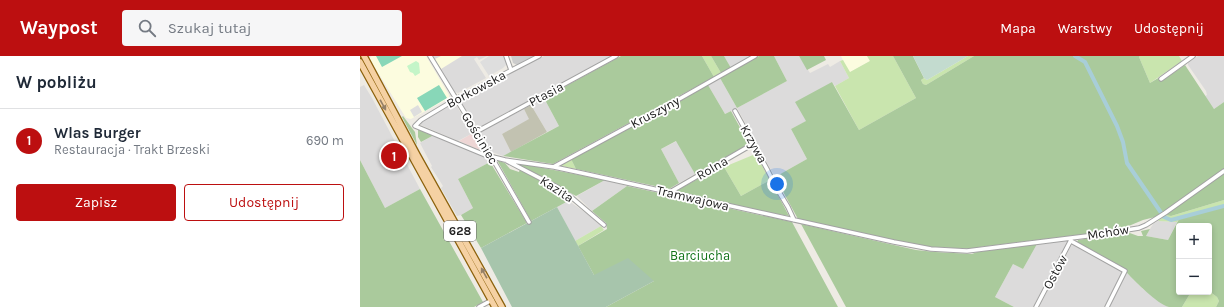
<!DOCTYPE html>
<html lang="pl">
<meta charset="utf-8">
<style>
body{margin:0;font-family:Karla,sans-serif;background:#f6f6f7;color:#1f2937}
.controls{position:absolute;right:12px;bottom:12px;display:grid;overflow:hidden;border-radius:4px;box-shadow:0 2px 6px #0003}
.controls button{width:36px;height:36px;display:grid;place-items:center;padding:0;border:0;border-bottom:1px solid #e0e1e3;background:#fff;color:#1f2937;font:20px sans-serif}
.you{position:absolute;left:417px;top:128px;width:14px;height:14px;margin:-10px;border:3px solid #fff;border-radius:50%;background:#1a73e8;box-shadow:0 0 0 6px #1a73e833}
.badge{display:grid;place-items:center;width:26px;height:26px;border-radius:50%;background:#bc0f10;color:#fff;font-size:13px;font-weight:700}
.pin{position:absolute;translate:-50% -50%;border:2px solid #fff;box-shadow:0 1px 4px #0006}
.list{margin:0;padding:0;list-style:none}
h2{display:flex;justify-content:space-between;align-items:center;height:52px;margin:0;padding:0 16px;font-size:17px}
h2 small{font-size:13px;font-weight:400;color:#747a83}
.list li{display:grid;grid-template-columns:26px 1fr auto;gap:12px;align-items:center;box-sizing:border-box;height:64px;padding:0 16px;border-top:1px solid #e0e1e3}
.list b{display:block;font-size:15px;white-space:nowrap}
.list p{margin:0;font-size:13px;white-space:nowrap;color:#747a83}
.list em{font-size:13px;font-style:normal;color:#747a83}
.actions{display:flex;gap:8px;padding:12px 16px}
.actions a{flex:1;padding:9px 0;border:1px solid #bc0f10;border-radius:4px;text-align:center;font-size:14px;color:#bc0f10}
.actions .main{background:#bc0f10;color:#fff}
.icon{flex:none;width:22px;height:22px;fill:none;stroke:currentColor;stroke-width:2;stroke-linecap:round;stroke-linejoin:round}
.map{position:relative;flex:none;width:864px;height:251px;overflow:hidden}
header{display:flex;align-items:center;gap:24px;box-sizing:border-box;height:56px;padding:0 20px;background:#bc0f10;color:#fff}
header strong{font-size:19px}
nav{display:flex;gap:22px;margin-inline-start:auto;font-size:14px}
.search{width:280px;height:36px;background:#f6f6f7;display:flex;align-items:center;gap:10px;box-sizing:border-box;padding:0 14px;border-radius:4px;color:#747a83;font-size:15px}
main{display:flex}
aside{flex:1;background:#fff}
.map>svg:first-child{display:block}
.residential{fill:#dcdbdb}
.commercial{fill:#eed6d5}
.education{fill:#fcfcdf}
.religious{fill:#ccc}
.construction{fill:#c2c2b1}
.grass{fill:#c9e5ae}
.forest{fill:#aaca9c}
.wetland{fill:#c3dbcf}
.cemetery{fill:#a7c5ac}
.park{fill:#c4f5c8}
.pitch{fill:#88d7b8}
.parking{fill:#dedede}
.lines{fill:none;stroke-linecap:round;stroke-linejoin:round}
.canal{stroke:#a8ced8;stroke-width:4}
.street-casing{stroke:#a2a2a2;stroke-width:5.5}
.primary-casing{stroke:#8c610b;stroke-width:8}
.street{stroke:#fff;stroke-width:3.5}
.primary{stroke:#f5d1a3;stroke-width:5.5}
.oneway{fill:#948067}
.labels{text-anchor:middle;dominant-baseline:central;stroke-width:3.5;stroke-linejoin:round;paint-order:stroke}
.shield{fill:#fff;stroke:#626262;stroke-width:1}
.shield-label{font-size:12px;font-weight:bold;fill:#1e1e1e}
.street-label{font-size:13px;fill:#1e1e1e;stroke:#fff}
.park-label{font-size:13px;fill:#14741b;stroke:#fff}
</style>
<header>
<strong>Waypost</strong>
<div class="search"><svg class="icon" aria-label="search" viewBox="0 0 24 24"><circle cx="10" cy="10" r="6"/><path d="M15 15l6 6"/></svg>Szukaj tutaj</div>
<nav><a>Mapa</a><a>Warstwy</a><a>Udostępnij</a></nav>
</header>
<main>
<aside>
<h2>W pobliżu<small></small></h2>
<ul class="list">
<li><span class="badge">1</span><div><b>Wlas Burger</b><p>Restauracja · Trakt Brzeski</p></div><em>690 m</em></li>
</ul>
<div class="actions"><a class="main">Zapisz</a><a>Udostępnij</a></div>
</aside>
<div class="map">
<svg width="864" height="251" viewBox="0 0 864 251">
<rect width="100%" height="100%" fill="#eeebe4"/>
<!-- residential -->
<path class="residential" d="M73 0H127L119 4 117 1 114 3 126 22 98 37 95 36Z
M184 0H252L118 72 101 46 102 43Z
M364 0H391L371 12Z
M414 0H439L450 17 468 8 470 11 480 5 489 22 475 30 472 26 447 65 431 73 447 103 415 121 377 52 365 58 348 29 360 22 377 52 427 25Z
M838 0H864V46L854 53 845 40 847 39 846 35 828 9V7Z
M4 29 12 42 60 133 25 152 0 104V31Z
M184 42 199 70 187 76 171 49Z
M93 48 96 49 113 77 98 85 61 69 60 66Z
M164 53 170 63 142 78 151 96 143 100 132 96 120 76Z
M74 79 92 88H93L128 102 130 106 98 123 113 152 101 159 97 160 81 132 83 130 71 111 72 110 60 87Z
M317 85 335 118 319 127 301 93Z
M245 124 267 130 232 155 217 140Z
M209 145 230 160 241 170 215 185 197 151Z
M798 165 817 166 808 184 786 180 793 168Z
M709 184 673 251H654L635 241 653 208 663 213 677 188Z
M713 189 763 216 744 251H679L711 190Z
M767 217 783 233 802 247 809 251H748Z"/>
<!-- commercial -->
<path class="commercial" d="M113 77 122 93 120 94 99 85Z"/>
<!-- education -->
<path class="education" d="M12 0H66L89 39V42L51 63 46 62 9 2Z
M81 0H102L81 13 75 3Z
M481 0H507L510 5 489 17Z"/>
<!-- religious -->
<path class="religious" d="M151 0H174L157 9 153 7Z"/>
<!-- construction -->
<path class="construction" d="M171 49 187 76 151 96 142 78 169 63 164 53Z"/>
<!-- grass -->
<path class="grass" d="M342 0H351L361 17 354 21Z
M507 0H533L556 42 499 74 475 30 489 22 480 5 483 4 490 16 510 5Z
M608 0H614L566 29 563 28 561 24 564 22 567 24Z
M780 0H819L822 5 790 27 779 1Z
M393 99H396L410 124 381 140 364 111Z
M211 103 216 113 202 110V108Z
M864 144V151L819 163 817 166 798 165 805 159 811 160Z
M241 170 244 174 218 190 215 185Z
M849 235 857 241 859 245 856 251H822L831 236H849Z"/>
<!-- forest -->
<path class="forest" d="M261 0H342L354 21 193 108 143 100 199 70 184 42Z
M351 0H364L371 12 361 17Z
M399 0H414L427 25 377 52 360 22Z
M439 0H464L466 4 447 14Z
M533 0H553L564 22 561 24 563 28 566 29 614 0H780L779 1 790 27 800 21 803 24 825 9 854 53 864 46V113L804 156 795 161 783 164 759 174 620 191 614 193 572 191 544 186 438 163 415 121 447 103 431 73 446 65 435 46 472 26 499 74 556 42Z
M348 29 365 58 371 55 389 88 335 118 316 85 301 93 319 127 309 133 216 113 211 103Z
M43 60 55 76 57 89 42 61Z
M58 73 74 79 61 86 58 81Z
M0 104 25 152 60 133 123 246 114 251H0Z
M137 104 145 107 150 113 159 116 160 113 212 143 171 165Z
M130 106 167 167 121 192 101 159 113 152 98 123Z
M158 107 245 124 216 140 158 109Z
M361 110 364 111 381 140 410 124 429 160 390 153 316 135Z
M864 117V144L811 160 805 159Z
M267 130 432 166 478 251H246L294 225 234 219 218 190 247 173 246 167 232 155Z
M864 151V251H856L859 245 857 241 849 235V170H819V236H831L822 251C818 251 813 251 809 251 797 248 776 226 767 217V214L717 186 718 184 767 176 778 180H783L781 175 790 173 786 180 808 184 819 163Z
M441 168 556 194 575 196 612 198 617 196 677 188 663 213 653 208 635 241 654 251H486Z"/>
<!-- wetland -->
<path class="wetland" d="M553 0H608L567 24 564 22Z"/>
<!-- cemetery -->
<path class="cemetery" d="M197 151 234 219 268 202 294 225 246 251H152L121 192Z"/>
<!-- park -->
<path class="park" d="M56 5 59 7 60 17 55 20 53 17 50 16 47 10Z"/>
<!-- pitch -->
<path class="pitch" d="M16 0H42L22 11Z
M79 29 87 42 65 55 57 42Z"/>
<!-- parking -->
<path class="parking" d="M129 0H143L147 8 143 12 129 20 120 6Z
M58 49 62 56 54 61 50 54Z"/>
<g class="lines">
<!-- canal -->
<path class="canal" d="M715 0 725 6 757 70 763 86 767 107 804 161 811 164 864 150"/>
<!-- street casing -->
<g class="street-casing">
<path id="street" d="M70 0 131 100 169 166
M146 0 151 14
M179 0 96 43 61 64 55 70 125 99 145 104 194 111 231 119 534 186 571 193 607 195 735 179 779 172 786 169 805 157 864 115
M801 23 833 0
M375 55 407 113 416 131 428 151 434 164
M116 76 256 0
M147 105 197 131 211 141 244 169
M195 110 321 42 395 0
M310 136 393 88
M711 185 765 215 747 251
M119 251 132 244
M676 251 712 182"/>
</g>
<!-- primary casing -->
<g class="primary-casing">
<path id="primary" d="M4 0 57 99 142 251
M0 6 135 251"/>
</g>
<!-- street -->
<use href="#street" class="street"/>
<!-- primary -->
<use href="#primary" class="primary"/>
</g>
<!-- one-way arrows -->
<defs><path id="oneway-solid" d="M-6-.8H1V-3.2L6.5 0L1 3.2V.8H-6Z"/></defs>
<g class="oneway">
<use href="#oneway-solid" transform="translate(23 49) rotate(61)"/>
<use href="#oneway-solid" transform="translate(124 217) rotate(-119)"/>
</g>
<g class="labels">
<!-- shield labels -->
<rect class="shield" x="84" y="165" width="32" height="20" rx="3"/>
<g class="shield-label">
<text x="100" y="175">628</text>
</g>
<!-- street labels -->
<g class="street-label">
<text transform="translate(116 33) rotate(-28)">Borkowska</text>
<text transform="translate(186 38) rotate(-28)">Ptasia</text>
<text transform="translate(295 56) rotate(-28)">Kruszyny</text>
<text transform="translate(120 82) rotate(59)">Gościniec</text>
<text transform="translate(394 88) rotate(61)">Krzywa</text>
<text transform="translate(352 112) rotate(-30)">Rolna</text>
<text transform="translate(197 133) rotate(33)">Kazita</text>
<text transform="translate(333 142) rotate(13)">Tramwajowa</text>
<text transform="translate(748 176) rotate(-9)">Mchów</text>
<text transform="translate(695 216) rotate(-62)">Ostów</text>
</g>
<!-- park labels -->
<g class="park-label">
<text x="340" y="199">Barciucha</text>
</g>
</g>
</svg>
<div class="controls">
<button>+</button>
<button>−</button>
</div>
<div class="you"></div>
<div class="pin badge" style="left:34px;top:100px">1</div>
</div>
</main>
